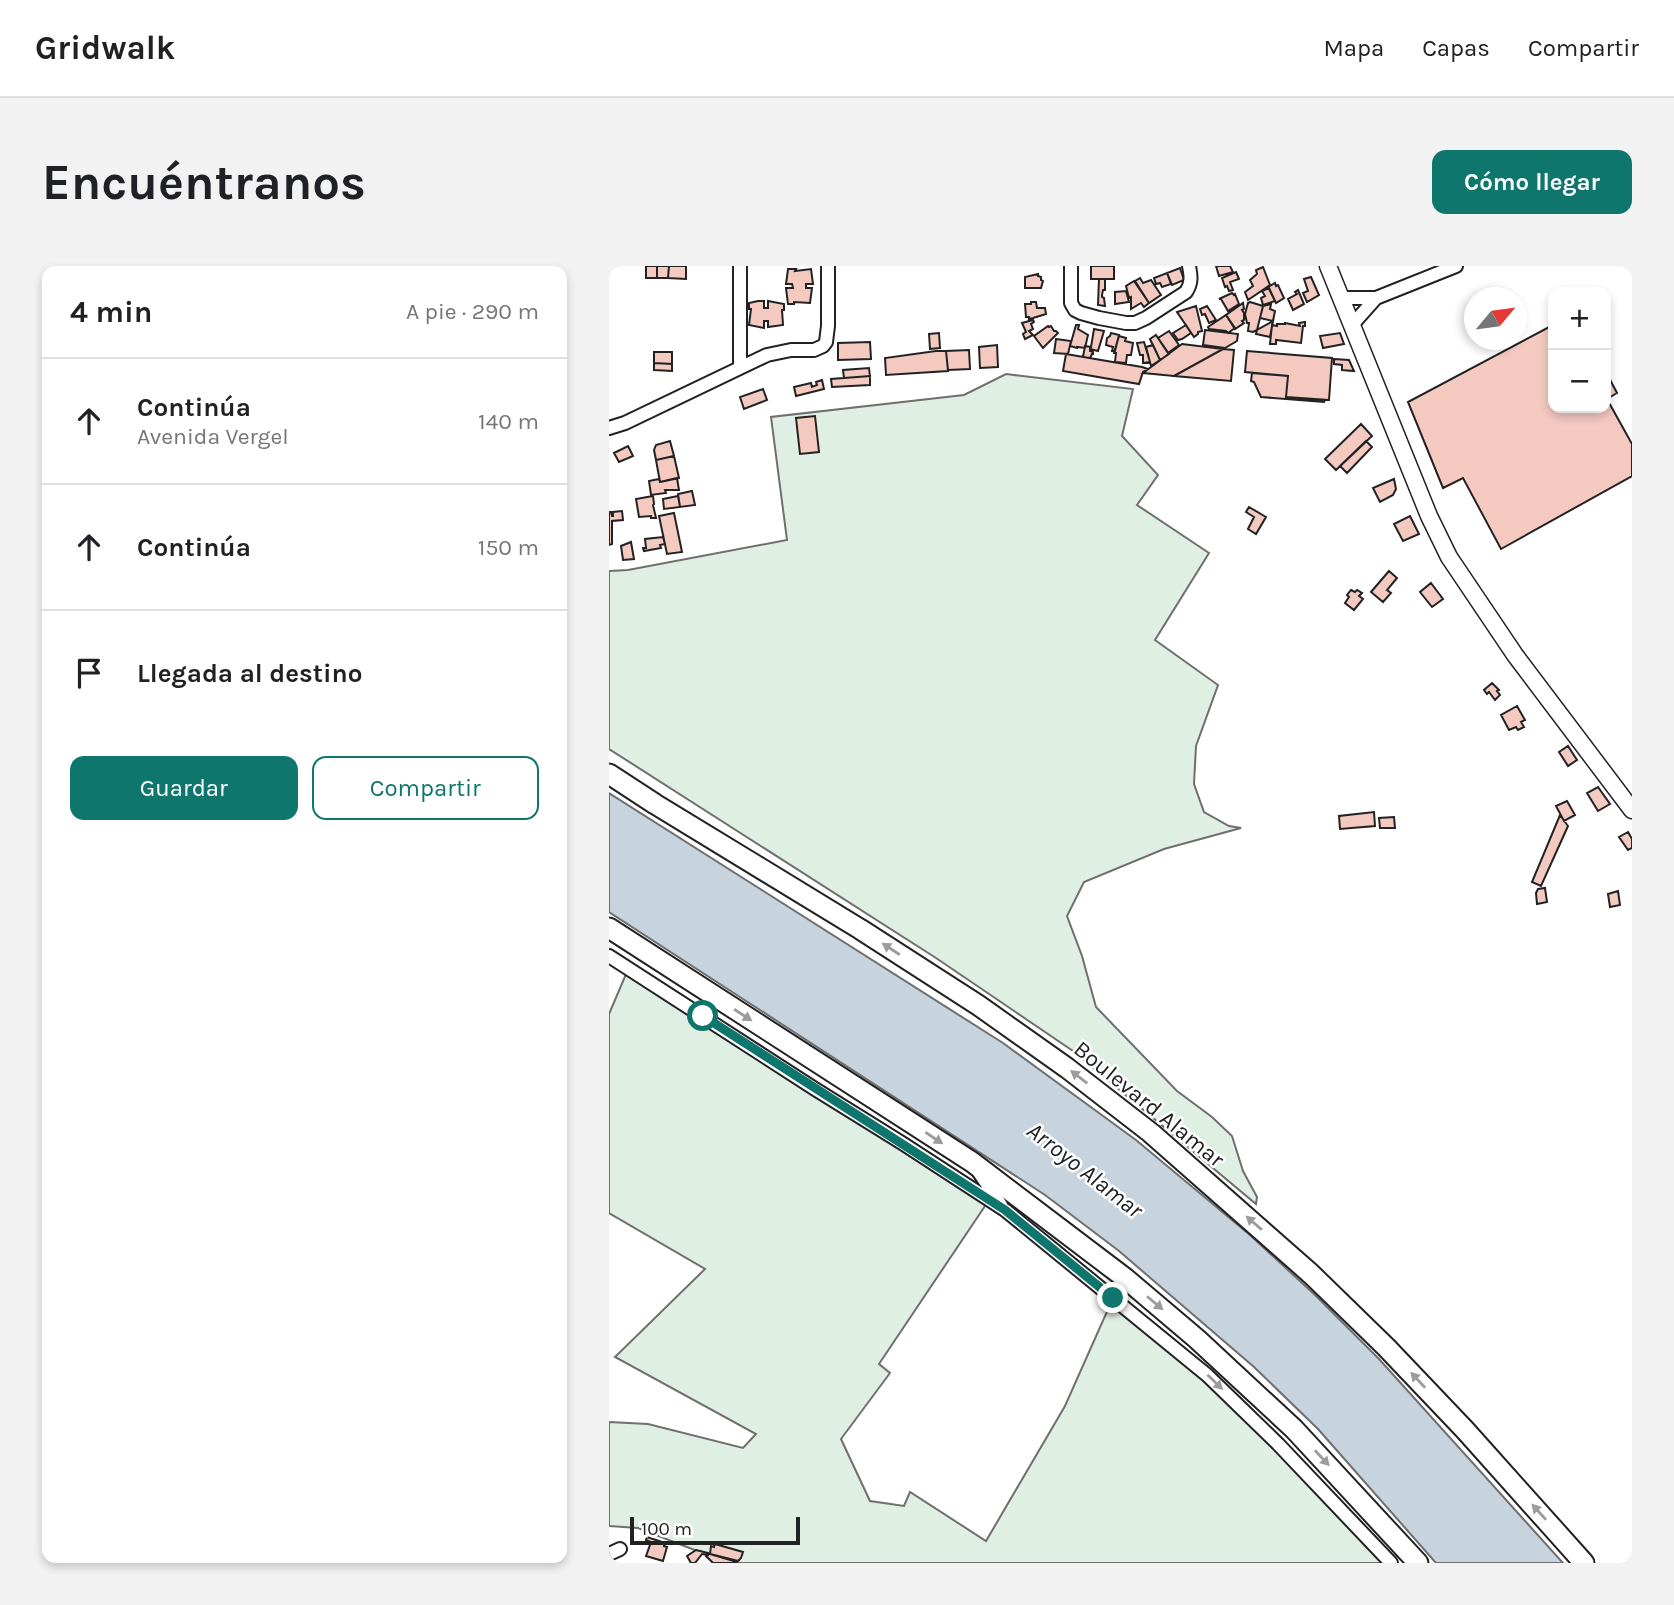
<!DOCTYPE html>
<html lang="es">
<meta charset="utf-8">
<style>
body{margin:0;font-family:Karla,sans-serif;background:#f2f2f2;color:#202124}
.controls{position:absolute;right:21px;top:21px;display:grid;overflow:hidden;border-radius:14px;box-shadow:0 4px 10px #0003}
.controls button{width:63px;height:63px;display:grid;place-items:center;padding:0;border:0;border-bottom:2px solid #e0e0e0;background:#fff;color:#202124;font:35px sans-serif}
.compass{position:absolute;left:855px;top:21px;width:63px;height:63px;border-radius:50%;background:#fff;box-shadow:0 4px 10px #0003;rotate:61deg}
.scale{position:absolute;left:21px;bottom:18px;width:170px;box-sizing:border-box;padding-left:7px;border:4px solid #222;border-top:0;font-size:19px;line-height:24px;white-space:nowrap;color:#222;-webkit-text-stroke:5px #fff;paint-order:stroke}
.stop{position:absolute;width:21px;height:21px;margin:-16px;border:5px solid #0f766e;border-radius:50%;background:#fff}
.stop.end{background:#0f766e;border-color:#fff;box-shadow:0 2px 7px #0008}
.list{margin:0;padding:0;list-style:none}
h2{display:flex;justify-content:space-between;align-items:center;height:91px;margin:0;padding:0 28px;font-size:30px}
h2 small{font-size:23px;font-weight:400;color:#757577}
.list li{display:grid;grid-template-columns:46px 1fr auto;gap:21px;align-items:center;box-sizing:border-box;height:126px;padding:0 28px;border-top:2px solid #e0e0e0}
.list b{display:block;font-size:26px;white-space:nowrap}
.list p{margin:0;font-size:23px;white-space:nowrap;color:#757577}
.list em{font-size:23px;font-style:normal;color:#757577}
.actions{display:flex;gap:14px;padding:21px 28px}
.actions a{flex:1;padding:16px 0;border:2px solid #0f766e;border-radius:14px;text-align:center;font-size:24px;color:#0f766e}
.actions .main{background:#0f766e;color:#fff}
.icon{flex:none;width:38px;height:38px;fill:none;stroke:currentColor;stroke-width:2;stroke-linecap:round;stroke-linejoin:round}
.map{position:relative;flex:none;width:1023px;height:1297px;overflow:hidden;border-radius:14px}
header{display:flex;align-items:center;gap:42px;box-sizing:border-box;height:98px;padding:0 35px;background:#fff;border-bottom:2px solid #e0e0e0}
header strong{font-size:33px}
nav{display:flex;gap:38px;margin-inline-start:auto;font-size:24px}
.intro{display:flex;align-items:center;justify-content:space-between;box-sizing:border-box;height:168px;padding:0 42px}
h1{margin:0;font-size:49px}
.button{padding:18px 32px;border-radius:14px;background:#0f766e;color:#fff;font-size:24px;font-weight:700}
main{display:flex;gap:42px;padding:0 42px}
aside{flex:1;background:#fff;border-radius:14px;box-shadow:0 4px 10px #0003}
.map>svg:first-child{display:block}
.green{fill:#e0efe3;stroke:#6f6f6f;stroke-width:2}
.water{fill:#c7d3dd;stroke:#6f6f6f;stroke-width:2}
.building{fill:#f3c9c0;stroke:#222;stroke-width:2}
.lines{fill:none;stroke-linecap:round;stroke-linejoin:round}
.minor-casing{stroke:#222;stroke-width:16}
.major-casing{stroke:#222;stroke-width:19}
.highway-casing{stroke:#222;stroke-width:23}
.minor{stroke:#fff;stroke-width:12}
.major{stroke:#fff;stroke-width:16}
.highway{stroke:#fff;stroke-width:19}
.oneway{fill:#9c9c9c}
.route{stroke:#0f766e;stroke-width:9}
.labels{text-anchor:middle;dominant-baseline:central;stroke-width:5;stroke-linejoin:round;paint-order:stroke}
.street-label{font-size:23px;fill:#222;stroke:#fff}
.water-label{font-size:24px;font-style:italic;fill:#222;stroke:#fff}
</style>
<header>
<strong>Gridwalk</strong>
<nav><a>Mapa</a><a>Capas</a><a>Compartir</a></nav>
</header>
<div class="intro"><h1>Encuéntranos</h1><a class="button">Cómo llegar</a></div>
<main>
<aside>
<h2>4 min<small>A pie · 290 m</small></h2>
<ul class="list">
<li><svg class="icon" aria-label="ahead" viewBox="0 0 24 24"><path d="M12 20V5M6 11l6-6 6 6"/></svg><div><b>Continúa</b><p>Avenida Vergel</p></div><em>140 m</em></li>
<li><svg class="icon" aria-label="ahead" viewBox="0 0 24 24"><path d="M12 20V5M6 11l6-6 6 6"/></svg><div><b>Continúa</b></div><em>150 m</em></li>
<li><svg class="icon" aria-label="arrive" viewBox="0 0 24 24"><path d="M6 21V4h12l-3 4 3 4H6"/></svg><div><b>Llegada al destino</b></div></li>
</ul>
<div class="actions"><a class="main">Guardar</a><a>Compartir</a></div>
</aside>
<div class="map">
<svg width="1023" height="1297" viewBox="0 0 1023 1297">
<rect width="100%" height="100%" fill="#fff"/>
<!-- green -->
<path class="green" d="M397 108 524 123 513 170 549 209 528 239 600 287 546 374 609 419 587 480 585 518 595 546 620 560 632 562 555 583 475 616 458 650 473 690 487 741 568 825 603 851 623 870 634 905 648 931 647 938 464 785 327 692 0 483V305L19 304 178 274 162 151 355 129Z
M20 701 380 934 270 1098 281 1107 232 1173 261 1235 295 1240 301 1226 377 1275 456 1140 504 1032 598 1109 782 1297H119L29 1262 0 1260V1156L39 1158 134 1182 147 1168 6 1091 96 1003 0 947V748Z"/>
<!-- water -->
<path class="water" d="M0 527 394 777 527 874 641 969 706 1029 770 1093 954 1297H827L709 1163 645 1101 510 985 436 929 0 646Z"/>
<!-- building -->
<path class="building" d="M37 0H48V12H37Z
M48 0H60L59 12H48Z
M60 0H77V13L59 12Z
M482 0H505V13H482Z
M607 0H621L624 6 610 10Z
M654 1 661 19 639 34 636 26 644 20 641 14 648 8 647 4Z
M571 2 575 14 563 19 558 7Z
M179 3H187L186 5 202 3 204 18H197V22H203L201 37 185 36V38H179L177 22H184L183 18H177Z
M627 6 630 13 621 16 624 24 620 25 618 20 616 21 613 12Z
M558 7 562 18 553 21 551 17 547 18 545 12Z
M429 8V10L432 11V14L434 15 432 22H416V11Z
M702 11 710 29 698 36 694 27 699 25 695 13Z
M531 12 534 17 542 14 552 29 540 37 526 15Z
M490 13H496V24H494L493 29V31L495 32 496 40 489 39Z
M525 15 540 37 535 41 532 37 522 43V31L520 32 517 20Z
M666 17 667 20 669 19 675 32 667 37 659 21Z
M660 22 666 35 654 39 652 32 656 30 653 25Z
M689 24 695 38 684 44 679 33 688 28 686 26Z
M517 25 520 36 506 38V26Z
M623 27 625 29 626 28 630 38 619 45 612 33H610Z
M149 35H155V42H159V35L175 38V44H173L174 59 159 61V55H155V62L140 59 142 43H140V37Z
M422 36H427L428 42H436L437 48 424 52 420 53V51H417L416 38H422Z
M641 36 654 40 648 64 644 66 639 65 640 57H638L636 48 639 37Z
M634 37 635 43 633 44 635 47V54L633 55 635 57 626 63 617 49Z
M662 38 661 43 666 45 664 55 651 52 654 40Z
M587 40 593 65 589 66V68L585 71 568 46Z
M598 40 607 54 600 57 596 48 593 49 591 43Z
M617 49 626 62 619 67 617 65 600 63 599 61Z
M424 54 425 56 422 58 424 63 420 65 424 69 416 73 414 68 417 66 413 57Z
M664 55 661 71 647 68 648 64Z
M696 56V60H694L692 77 667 74V78H661L663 59 668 60V58H676V57L691 60 690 57Z
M467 59H470L469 63 479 69 476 82 468 81V82L461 80Z
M577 59 582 67 573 73 569 74 564 67Z
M944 59V142H997V106L1008 127 998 133 1023 178V210L892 283 854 212 834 222 799 136Z
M439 60 440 61 442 60 445 65H447L449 67 434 82 425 70Z
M485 63 495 65 489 85 481 83V85L484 86V88H483L481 92 474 91 476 80 482 81Z
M596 64 629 68 628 75 616 82 594 79Z
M560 65 570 79 559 87 549 72Z
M330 67 331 82 321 83 320 68Z
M502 67 510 69 506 85H503L504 81 497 79 498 72 501 70Z
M731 67 735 78 714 82 711 70Z
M547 69 560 88 551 94 541 73Z
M510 70 517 72 516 75 524 77 522 89H518L517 97 506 96 507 87H505Z
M447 73 462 75 459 88 445 87Z
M261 76 262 93 229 94V77Z
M535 76 541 96 534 97V89H531L528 77Z
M573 78 614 83 565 110 534 107Z
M388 79 389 101 371 102 370 81Z
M544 79 551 94 542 100 537 81Z
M614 83 625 84 622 115 565 110Z
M360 84 361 103 339 104 337 85Z
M327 85H337L339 105 277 109 276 92Z
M638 85 723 92 720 134 677 131 679 110 636 106Z
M45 86H63V98L45 97Z
M457 88 533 101 539 103 534 106 530 118 454 105Z
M725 93 740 94 745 105 733 104V99L725 98Z
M45 97 63 98V105L45 104Z
M260 102 261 110 235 112 234 104Z
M643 107 679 110 677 131 716 134 715 136 652 131 645 116 642 115Z
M261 110V119L223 121 222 113Z
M213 114 215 123 187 130 185 121 202 117 203 121 208 119 207 116Z
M154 123 158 134 135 143 131 131Z
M206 150 210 186 191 188 187 152Z
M752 158 763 170 727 204 716 193Z
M61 175 65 190 47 194 45 184 47 179Z
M757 175 763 181 738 207 731 200Z
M19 180 24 190 10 196 5 187Z
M65 190 70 212 51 216 47 194Z
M68 212 70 224H56L57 227 42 229 40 215 50 213 51 216Z
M785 213 787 223 784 229 771 236 764 222Z
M83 225 86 239 71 241 69 228Z
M44 230 45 238 44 239 47 252H42V250L30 251 27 233Z
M69 230 71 241 55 243 54 233Z
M640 241 657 251 647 268 639 263 645 251 637 246Z
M13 245 14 254 3 255V278L0 279V246H2L3 250H4V246Z
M65 247 73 286 58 288 50 250Z
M801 250 810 268 794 275 785 258Z
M54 271 56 278 51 279 52 282 35 285 34 282H37L36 273Z
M22 276 25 293 14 294 12 280Z
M780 305 788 312 778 324 782 327 774 336 762 326Z
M822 317 834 333 823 341 811 326Z
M742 324 746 326 748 324 753 327 750 330 754 333 745 344 736 337 740 331 738 329Z
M883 417 890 424 888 425 891 429 886 434 880 426 878 428 875 424Z
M908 440 916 454 912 456 915 461 909 464 907 461 900 464 892 449Z
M959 480 968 494 959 500 950 486Z
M989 521 1001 538 989 545 978 527Z
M958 535 966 549 955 555 947 540Z
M765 546 766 560 731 563 730 550Z
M951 549 959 560 932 620 923 616Z
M785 551 786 562H771L770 552Z
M1019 566 1023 573V582L1019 584 1010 571Z
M936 622 938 636 928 638 927 627 929 623Z
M1009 625 1011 639 1001 641 999 628Z
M38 1271 56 1277 55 1280 58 1281 54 1295 37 1290 42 1276 37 1274Z
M106 1278 134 1286 132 1292 128 1296 101 1288 102 1280 105 1281Z
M87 1284 99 1287V1289L93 1288 86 1297H82L78 1290Z
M99 1287 101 1288 129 1295 126 1297H104L97 1290Z"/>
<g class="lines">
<!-- minor casing -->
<g class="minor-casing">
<path id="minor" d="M131 0V101
M462 0V37L466 44 472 47 490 52 517 57H526L537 52 577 26C583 17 582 10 580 0
M733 32H767L847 0
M743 59 767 32
M0 162 16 157 158 89 182 84H205L214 80 217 76 219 60V0
M0 690 206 823 293 877 396 944 598 1109 669 1178 782 1297
M369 905 392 939
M0 1288 11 1283"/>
</g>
<!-- major casing -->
<g class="major-casing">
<path id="major" d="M719 0 820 250 840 291 906 389 1023 544"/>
</g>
<!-- highway casing -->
<g class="highway-casing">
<path id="highway" d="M0 508 46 538 251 663 369 739 458 802 542 867 702 1008 777 1081 856 1164 975 1297
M0 662 363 896 516 1012 588 1073 685 1163 809 1297"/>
</g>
<!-- minor -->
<use href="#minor" class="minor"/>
<!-- major -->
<use href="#major" class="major"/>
<!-- highway -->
<use href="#highway" class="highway"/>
</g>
<!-- one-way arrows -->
<defs><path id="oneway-solid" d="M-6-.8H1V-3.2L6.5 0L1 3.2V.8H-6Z" transform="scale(1.75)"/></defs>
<g class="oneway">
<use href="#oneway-solid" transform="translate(282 683) rotate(-147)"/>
<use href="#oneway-solid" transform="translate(134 749) rotate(33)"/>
<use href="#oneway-solid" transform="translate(470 811) rotate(-142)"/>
<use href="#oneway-solid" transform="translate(325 872) rotate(34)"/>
<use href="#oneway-solid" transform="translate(645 957) rotate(-139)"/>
<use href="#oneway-solid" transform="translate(546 1037) rotate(40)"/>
<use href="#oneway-solid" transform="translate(809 1114) rotate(-133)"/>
<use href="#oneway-solid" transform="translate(606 1116) rotate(44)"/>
<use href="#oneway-solid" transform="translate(713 1192) rotate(47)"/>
<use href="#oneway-solid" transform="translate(930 1246) rotate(-132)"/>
</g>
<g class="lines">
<!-- route -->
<path class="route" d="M94 750 396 944 504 1032"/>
</g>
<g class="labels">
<!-- street labels -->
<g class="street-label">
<text transform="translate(540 838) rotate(39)">Boulevard Alamar</text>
</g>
<!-- water labels -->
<g class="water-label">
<text transform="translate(476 904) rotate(38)">Arroyo Alamar</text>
</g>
</g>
</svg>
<div class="controls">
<button>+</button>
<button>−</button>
</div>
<svg class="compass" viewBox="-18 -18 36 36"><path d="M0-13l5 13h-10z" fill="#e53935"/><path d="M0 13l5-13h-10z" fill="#757577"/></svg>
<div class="scale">100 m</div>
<div class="stop" style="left:94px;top:750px"></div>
<div class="stop end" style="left:504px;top:1032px"></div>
</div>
</main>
